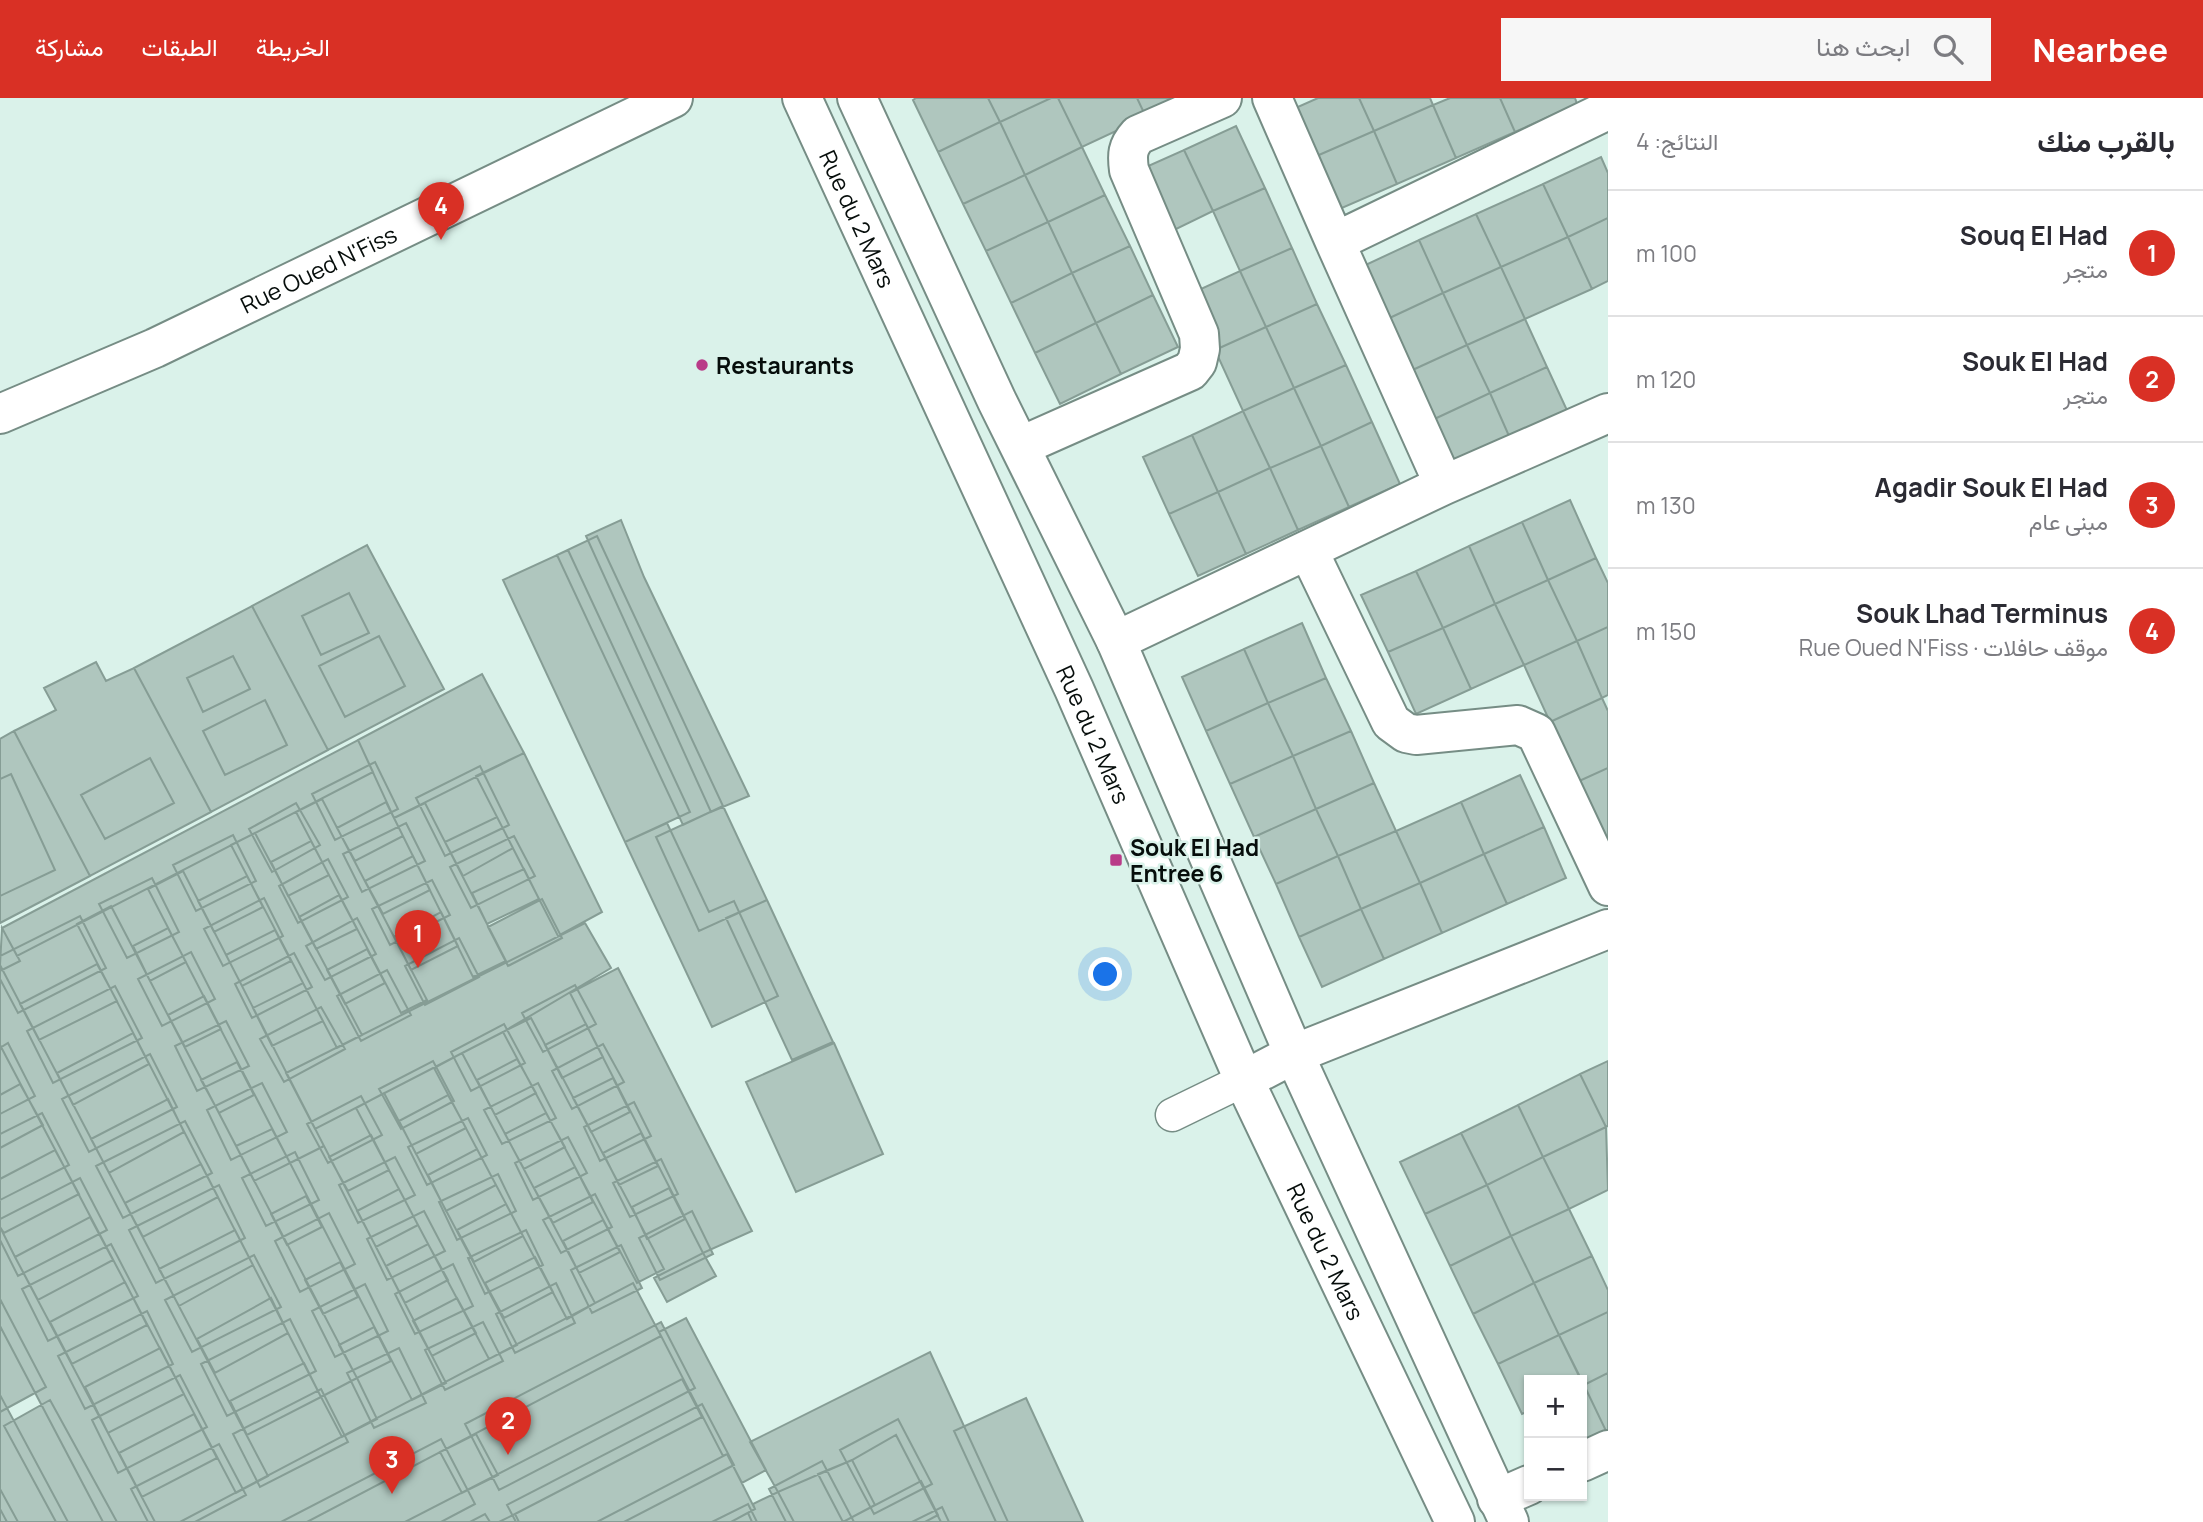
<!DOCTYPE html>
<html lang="ar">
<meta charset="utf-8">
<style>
body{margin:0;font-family:Manrope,Vazirmatn,sans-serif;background:#f7f7f7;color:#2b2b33;direction:rtl}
.controls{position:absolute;right:21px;bottom:21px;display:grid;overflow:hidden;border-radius:0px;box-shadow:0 2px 5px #0004}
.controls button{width:63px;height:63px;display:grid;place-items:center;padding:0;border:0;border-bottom:2px solid #e1e1e2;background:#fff;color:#2b2b33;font:35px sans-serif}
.you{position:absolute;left:1106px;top:877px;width:24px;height:24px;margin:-18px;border:5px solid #fff;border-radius:50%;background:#1a73e8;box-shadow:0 0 0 10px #1a73e833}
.badge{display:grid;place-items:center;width:46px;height:46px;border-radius:50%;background:#d93025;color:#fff;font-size:23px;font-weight:700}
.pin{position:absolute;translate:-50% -58px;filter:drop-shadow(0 2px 4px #0008)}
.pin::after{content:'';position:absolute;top:37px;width:24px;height:21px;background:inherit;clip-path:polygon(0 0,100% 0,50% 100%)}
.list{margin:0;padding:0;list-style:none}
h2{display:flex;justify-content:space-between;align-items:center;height:91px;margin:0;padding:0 28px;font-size:30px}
h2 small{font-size:23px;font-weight:400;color:#7c7c81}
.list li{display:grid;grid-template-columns:46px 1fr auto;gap:21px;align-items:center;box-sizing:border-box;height:126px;padding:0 28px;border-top:2px solid #e1e1e2}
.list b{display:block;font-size:26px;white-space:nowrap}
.list p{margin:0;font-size:23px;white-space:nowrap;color:#7c7c81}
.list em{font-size:23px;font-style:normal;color:#7c7c81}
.icon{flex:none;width:38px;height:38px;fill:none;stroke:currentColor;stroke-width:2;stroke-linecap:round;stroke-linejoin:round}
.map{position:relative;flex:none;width:1608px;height:1424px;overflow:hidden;direction:ltr}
header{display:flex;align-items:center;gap:42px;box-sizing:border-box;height:98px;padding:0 35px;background:#d93025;color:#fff}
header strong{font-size:33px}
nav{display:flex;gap:38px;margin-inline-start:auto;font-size:24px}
.search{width:490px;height:63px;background:#f7f7f7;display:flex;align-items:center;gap:18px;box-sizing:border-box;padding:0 24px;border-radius:0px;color:#7c7c81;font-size:26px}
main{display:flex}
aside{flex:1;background:#fff}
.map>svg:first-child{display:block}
.building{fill:#afc6be;stroke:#869d95;stroke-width:2}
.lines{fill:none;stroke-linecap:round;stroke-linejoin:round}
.pedestrian-casing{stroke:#768d85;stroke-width:35}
.minor-casing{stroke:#768d85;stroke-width:42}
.tertiary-casing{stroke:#768d85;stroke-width:42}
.pedestrian{stroke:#fff;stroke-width:32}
.minor{stroke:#fff;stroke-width:38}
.tertiary{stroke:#fff;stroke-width:38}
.poi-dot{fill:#b93b88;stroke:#daf2ea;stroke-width:2.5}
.labels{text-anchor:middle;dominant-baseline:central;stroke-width:5;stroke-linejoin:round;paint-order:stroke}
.street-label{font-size:23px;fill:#060d0b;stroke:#daf2ea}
.poi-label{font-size:23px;font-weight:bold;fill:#060d0b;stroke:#daf2ea;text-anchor:start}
</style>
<header>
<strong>Nearbee</strong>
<div class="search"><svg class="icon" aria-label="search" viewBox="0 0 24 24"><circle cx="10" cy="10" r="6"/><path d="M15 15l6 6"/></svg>ابحث هنا</div>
<nav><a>الخريطة</a><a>الطبقات</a><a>مشاركة</a></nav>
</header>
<main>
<aside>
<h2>بالقرب منك<small>النتائج: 4</small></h2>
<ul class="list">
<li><span class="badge">1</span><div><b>Souq El Had</b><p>متجر</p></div><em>100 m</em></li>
<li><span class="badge">2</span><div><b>Souk El Had</b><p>متجر</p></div><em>120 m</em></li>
<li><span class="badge">3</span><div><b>Agadir Souk El Had</b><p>مبنى عام</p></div><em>130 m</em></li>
<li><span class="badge">4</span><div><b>Souk Lhad Terminus</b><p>موقف حافلات · Rue Oued N'Fiss</p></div><em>150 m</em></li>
</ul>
</aside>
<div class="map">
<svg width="1608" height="1424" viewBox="0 0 1608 1424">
<rect width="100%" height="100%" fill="#daf2ea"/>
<!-- building -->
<path class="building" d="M916 0H988L1000 24 938 54 913 2Z
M988 0H1051L1000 24Z
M1051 0H1058L1082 49 1025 77 1000 24Z
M1058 0H1137L1146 19 1082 49Z
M1137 0H1184L1146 19Z
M1318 0H1359L1374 33 1312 60 1291 12Z
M1359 0H1430L1433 7 1374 33Z
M1450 0H1500L1515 34 1456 60 1433 7Z
M1500 0H1575L1577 6 1515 34Z
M1433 7 1456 60 1397 86 1374 33Z
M1000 24 1025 77 963 106 938 54Z
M1236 28 1265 90 1213 113 1184 52Z
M1374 33 1397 86 1335 113 1312 60Z
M1082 49 1105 97 1048 124 1025 77Z
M1184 52 1213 113 1166 136 1137 73Z
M1601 59 1608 75V120L1568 139 1543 86Z
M1025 77 1048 124 986 153 963 106Z
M1543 86 1568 139 1501 169 1476 116Z
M1265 90 1292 150 1240 173 1213 113Z
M1105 97 1130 148 1072 175 1048 124Z
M1476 116 1501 169 1443 195 1419 142Z
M1608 120V183L1592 191 1568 139Z
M1048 124 1072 175 1011 205 986 153Z
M1568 139 1592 191 1525 221 1501 169Z
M1419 142 1443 195 1381 224 1357 171Z
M1130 148 1153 197 1096 225 1072 175Z
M1292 150 1317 206 1266 229 1240 173Z
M1501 169 1525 221 1467 247 1443 195Z
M1240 173 1266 229 1215 252 1190 196Z
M1072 175 1096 225 1035 255 1011 205Z
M1443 195 1467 247 1406 275 1381 224Z
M1153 197 1178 249 1121 276 1096 225Z
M1317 206 1346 267 1294 290 1266 229Z
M1525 221 1547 269 1490 295 1467 247Z
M1096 225 1121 276 1060 306 1035 255Z
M1266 229 1294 290 1243 313 1215 252Z
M1467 247 1490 295 1428 324 1406 275Z
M1346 267 1372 324 1321 348 1294 290Z
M1547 269 1571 321 1513 347 1490 295Z
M1294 290 1321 348 1270 370 1243 313Z
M1490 295 1513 347 1451 376 1428 324Z
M1243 313 1270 370 1218 394 1192 337Z
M1372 324 1400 386 1349 409 1321 348Z
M1192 337 1218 394 1169 416 1143 359Z
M1321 348 1349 409 1298 432 1270 370Z
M1270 370 1298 432 1246 456 1218 394Z
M1218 394 1246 456 1198 478 1169 416Z
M1570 402 1596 460 1548 482 1522 424Z
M621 422 644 479 749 698 711 714 586 438Z
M1522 424 1548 482 1495 506 1469 448Z
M597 438 723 708 683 727 557 457Z
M367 447 444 591 328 652 252 508Z
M1469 448 1495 506 1443 530 1416 473Z
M568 452 690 714 625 744 503 482Z
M1596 460 1608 485V529L1577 543 1548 482Z
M1416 473 1443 530 1388 554 1361 497Z
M1548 482 1577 543 1524 567 1495 506Z
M349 495 369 535 321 557 302 518Z
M1495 506 1524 567 1471 591 1443 530Z
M252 508 328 652 211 714 134 570Z
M1302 525 1326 580 1268 605 1244 551Z
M1608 529V597L1602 600 1577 543Z
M1443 530 1471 591 1416 616 1388 554Z
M379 538 405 588 345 619 319 568Z
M1577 543 1602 600 1550 624 1524 567Z
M1244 551 1268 605 1206 633 1182 579Z
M233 558 250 591 203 614 187 580Z
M96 564 106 583 134 570 211 714 90 778 14 633 56 612 44 590Z
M482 576 524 655 394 720 358 642Z
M1326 580 1351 633 1293 658 1268 605Z
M1602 600 1608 613V670L1577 684 1550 624Z
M265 602 287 647 225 677 203 633Z
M1268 605 1293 658 1230 686 1206 633Z
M14 633 90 778 0 825V641Z
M1351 633 1374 685 1316 711 1293 658Z
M358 642 373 674 17 858 2 830Z
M524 655 602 814 558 838 476 678Z
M1293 658 1316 711 1254 739 1230 686Z
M150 660 174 705 105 741 81 697Z
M375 664 398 711 335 742 312 696Z
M480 668 509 727 445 758 416 700Z
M1608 670V743L1577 684Z
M11 676 55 772 0 798V681Z
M1520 677 1544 729 1484 756 1461 704Z
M1374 685 1396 733 1338 758 1316 711Z
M322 701 427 902 401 915 296 714Z
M386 704 403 738 355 763 337 730Z
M1461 704 1484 756 1420 785 1396 733Z
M296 705 320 747 272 774 249 731Z
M425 705 506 863 473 879 394 720Z
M723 708 767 802 699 833 656 739Z
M1316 711 1338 758 1276 786 1254 739Z
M497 719 513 750 463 778 445 744Z
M406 725 425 763 362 794 343 756Z
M667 725 709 814 734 803 778 898 712 929 625 744Z
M1544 729 1566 780 1507 806 1484 756Z
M1396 733 1420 785 1361 811 1338 758Z
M255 735 362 937 337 950 231 747Z
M233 737 256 783 196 813 173 767Z
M514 738 535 778 471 810 450 769Z
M311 743 329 777 288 798 271 764Z
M1484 756 1507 806 1442 835 1420 785Z
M413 758 430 792 383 816 365 783Z
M1338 758 1361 811 1299 839 1276 786Z
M328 761 348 799 298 825 279 788Z
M524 771 539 801 487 826 472 795Z
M183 773 324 1048 290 1065 148 791Z
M247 778 263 809 214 834 198 803Z
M152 780 179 834 127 860 99 806Z
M432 782 450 817 390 847 372 811Z
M1420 785 1442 835 1384 861 1361 811Z
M339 797 357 831 316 851 299 819Z
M264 800 283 838 223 868 204 831Z
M542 801 562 840 508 868 488 829Z
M767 802 833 944 792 962 726 820Z
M111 808 357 1280 321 1299 77 826Z
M1361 811 1384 861 1322 889 1299 839Z
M441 814 458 848 411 872 394 839Z
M80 818 106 870 18 915 0 881V858Z
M357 820 376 856 325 882 306 848Z
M585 825 611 870 503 934 315 1031 286 975Z
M2 830 20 863 2 872 0 867Z
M168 830 186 864 150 883 133 848Z
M275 832 291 863 242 888 226 857Z
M459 840 479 879 425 907 405 868Z
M367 851 385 885 345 906 327 872Z
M191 854 215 901 162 928 138 881Z
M294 855 312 889 252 920 235 886Z
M97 866 117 903 39 942 20 906Z
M0 867 268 1378 236 1395 0 947Z
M618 870 752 1133 703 1155 570 895Z
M387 872 411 917 361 943 337 898Z
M303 885 323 923 272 948 253 910Z
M575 887 596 926 543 954 522 915Z
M115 888 142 940 53 985 27 933Z
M204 898 221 931 185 949 168 917Z
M321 909 345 951 284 984 260 941Z
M531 920 664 1171 637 1185 503 934Z
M226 923 249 968 197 993 175 948Z
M504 926 525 965 471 993 451 954Z
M586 926 603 959 562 980 545 947Z
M133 935 149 966 73 1007 57 975Z
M8 945 35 998 0 1016V950Z
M834 945 883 1056 796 1094 746 984Z
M603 946 624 984 572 1011 552 973Z
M462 955 595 1205 567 1221 434 970Z
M150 956 177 1009 89 1054 62 1001Z
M517 961 536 995 495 1017 477 982Z
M433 963 454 1003 401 1031 379 991Z
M1608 963V1028L1606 1029 1580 976Z
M237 964 254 997 219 1015 201 982Z
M1580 976 1606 1029 1543 1059 1518 1007Z
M613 980 630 1014 591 1034 573 1000Z
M262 985 287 1034 231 1062 207 1012Z
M538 985 556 1020 502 1046 484 1012Z
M20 986 43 1027 0 1050V997Z
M384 995 517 1247 489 1261 356 1010Z
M448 997 466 1030 416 1056 399 1023Z
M361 998 382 1037 328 1065 307 1026Z
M168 1001 184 1034 109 1075 91 1041Z
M634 1004 651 1038 600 1063 584 1029Z
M1518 1007 1543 1059 1487 1087 1461 1035Z
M42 1015 69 1067 0 1102V1036Z
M546 1015 565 1049 524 1071 505 1036Z
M468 1020 487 1057 427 1087 408 1049Z
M185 1023 212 1075 123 1120 96 1068Z
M1606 1029 1608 1092 1569 1111 1543 1059Z
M272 1031 290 1065 254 1083 236 1048Z
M641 1035 658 1068 619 1087 603 1055Z
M1461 1035 1487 1087 1425 1116 1400 1064Z
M371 1037 389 1072 348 1093 329 1059Z
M568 1039 587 1075 533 1102 515 1065Z
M324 1048 446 1285 412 1302 290 1065Z
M477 1051 496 1087 446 1113 428 1077Z
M55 1052 79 1096 4 1135 0 1129V1081Z
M295 1054 319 1102 266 1128 242 1080Z
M395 1059 415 1097 358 1125 339 1087Z
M1543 1059 1569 1111 1511 1138 1487 1087Z
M661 1061 678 1096 630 1119 613 1085Z
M201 1066 218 1099 143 1139 125 1105Z
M575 1069 593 1104 553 1125 534 1090Z
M498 1076 516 1113 457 1142 439 1104Z
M80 1080 107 1132 18 1178 0 1142V1121Z
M219 1087 245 1140 156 1185 129 1132Z
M1487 1087 1511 1138 1450 1168 1425 1116Z
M669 1090 685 1121 647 1141 632 1109Z
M399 1091 418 1127 376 1149 357 1113Z
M595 1096 612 1129 561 1155 543 1122Z
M306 1098 322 1129 287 1147 271 1116Z
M506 1106 523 1138 474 1164 457 1132Z
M1569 1111 1592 1158 1534 1185 1511 1138Z
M424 1113 445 1153 387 1182 367 1141Z
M692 1113 713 1156 660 1182 639 1140Z
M329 1115 355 1166 300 1194 275 1143Z
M90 1119 113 1162 38 1202 15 1159Z
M603 1122 620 1154 579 1175 563 1143Z
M0 1129 15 1159 155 1424H103L0 1228Z
M235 1132 253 1167 179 1208 159 1171Z
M526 1132 543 1167 485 1196 468 1160Z
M1511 1138 1534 1185 1473 1216 1450 1168Z
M111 1146 138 1198 48 1243 22 1191Z
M428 1146 448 1182 405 1205 386 1168Z
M621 1147 642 1190 592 1215 571 1172Z
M703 1155 716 1178 667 1204 654 1180Z
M254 1157 281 1209 192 1254 165 1202Z
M1592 1158 1608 1192V1214L1559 1237 1534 1185Z
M535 1159 553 1194 504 1220 485 1185Z
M340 1164 358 1199 323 1216 305 1182Z
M453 1166 473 1208 415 1236 395 1196Z
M125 1184 147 1227 72 1266 50 1224Z
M556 1185 575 1225 515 1255 496 1216Z
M633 1185 661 1238 307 1424H180Z
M1534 1185 1559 1237 1498 1266 1473 1216Z
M365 1186 388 1233 335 1259 312 1213Z
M271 1200 288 1235 215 1275 197 1241Z
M457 1200 476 1235 432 1258 413 1223Z
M0 1201 46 1289 0 1314Z
M147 1213 173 1266 85 1311 58 1258Z
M1608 1214V1275L1584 1287 1559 1237Z
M686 1220 766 1372 742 1385 727 1356 723 1358 659 1234Z
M290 1221 316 1273 227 1318 201 1266Z
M483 1224 503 1263 445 1292 425 1252Z
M661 1224 695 1290 499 1392 465 1326Z
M374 1229 391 1263 357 1280 339 1247Z
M1559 1237 1581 1282H1529V1313L1522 1316 1498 1266Z
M160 1250 184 1296 108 1335 85 1289Z
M399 1250 426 1305 374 1330 347 1275Z
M930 1254 1008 1424H941L896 1337 852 1362 778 1394 750 1344Z
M304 1265 321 1299 247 1337 230 1303Z
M1608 1275V1337L1584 1287Z
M180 1277 207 1329 118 1375 92 1322Z
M357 1280 377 1321 342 1339 321 1299Z
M682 1281 702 1319 515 1416 499 1424H405Z
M1584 1287 1608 1337 1582 1351V1288Z
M321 1291 348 1344 260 1389 233 1336Z
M0 1297 68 1424H7L0 1411Z
M1026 1300 1083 1424H996L954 1333Z
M50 1302 117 1424H56L4 1328Z
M702 1306 734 1367 624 1424H516L507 1407Z
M194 1316 217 1360 142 1399 119 1355Z
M898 1321 932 1386 874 1416 840 1352Z
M476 1336 498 1377 462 1395 440 1354Z
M441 1341 475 1406 441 1424H281Z
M219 1346 246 1397 195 1424H148L131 1391Z
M727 1356 755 1411 731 1424H597Z
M852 1362 875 1407 843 1424 818 1376Z
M822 1363 854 1424H786L769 1391Z
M921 1383 938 1417 925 1424H843Z
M0 1391 18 1424H0Z
M778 1394 794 1424H752L748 1415 755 1411 753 1406Z
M748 1406 757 1424H712Z
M942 1409 949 1424H912Z
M485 1416 490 1424H470Z
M515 1416 519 1424H499Z"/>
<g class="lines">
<!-- pedestrian casing -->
<g class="pedestrian-casing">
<path id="pedestrian" d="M1172 1017 1244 982"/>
</g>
<!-- minor casing -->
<g class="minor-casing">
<path id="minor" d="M1272 0 1335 144
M1021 348 1190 273 1197 264 1200 251 1199 236 1129 72C1127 57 1127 49 1138 37L1222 0
M1444 387 1335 144 1608 12
M1309 454 1391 624 1406 635 1416 637 1518 627 1536 635 1608 788
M1116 543 1444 387 1608 315
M1244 982 1294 956 1608 831
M1582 1364 1608 1352
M1497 1401 1529 1387"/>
</g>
<!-- tertiary casing -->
<g class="tertiary-casing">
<g id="tertiary">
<path id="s1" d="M802 0 1074 591 1244 982 1455 1424"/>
<path d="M857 0 997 303 1116 543 1294 956 1509 1424"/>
<path id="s2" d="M0 316 155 250 673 0"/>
</g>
</g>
<!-- pedestrian -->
<use href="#pedestrian" class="pedestrian"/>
<!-- minor -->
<use href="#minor" class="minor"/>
<!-- tertiary -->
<use href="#tertiary" class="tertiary"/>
</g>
<!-- markers -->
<g class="poi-dot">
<circle cx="702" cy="267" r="7"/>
<rect x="1109" y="755" width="14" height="14" rx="3.5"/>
</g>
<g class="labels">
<!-- street labels -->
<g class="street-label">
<text stroke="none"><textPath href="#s1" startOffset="133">Rue du 2 Mars</textPath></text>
<text stroke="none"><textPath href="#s2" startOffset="350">Rue Oued N'Fiss</textPath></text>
<text stroke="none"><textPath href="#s1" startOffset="700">Rue du 2 Mars</textPath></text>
<text stroke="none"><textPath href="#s1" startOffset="1267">Rue du 2 Mars</textPath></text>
</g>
<!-- poi labels -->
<g class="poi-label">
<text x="716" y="267">Restaurants</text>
<text x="1130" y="749">Souk El Had<tspan x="1130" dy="26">Entree 6</tspan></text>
</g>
</g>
</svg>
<div class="controls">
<button>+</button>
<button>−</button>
</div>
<div class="you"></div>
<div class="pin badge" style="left:418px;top:870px">1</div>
<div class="pin badge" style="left:508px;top:1357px">2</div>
<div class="pin badge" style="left:392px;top:1396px">3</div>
<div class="pin badge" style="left:441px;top:142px">4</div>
</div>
</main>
